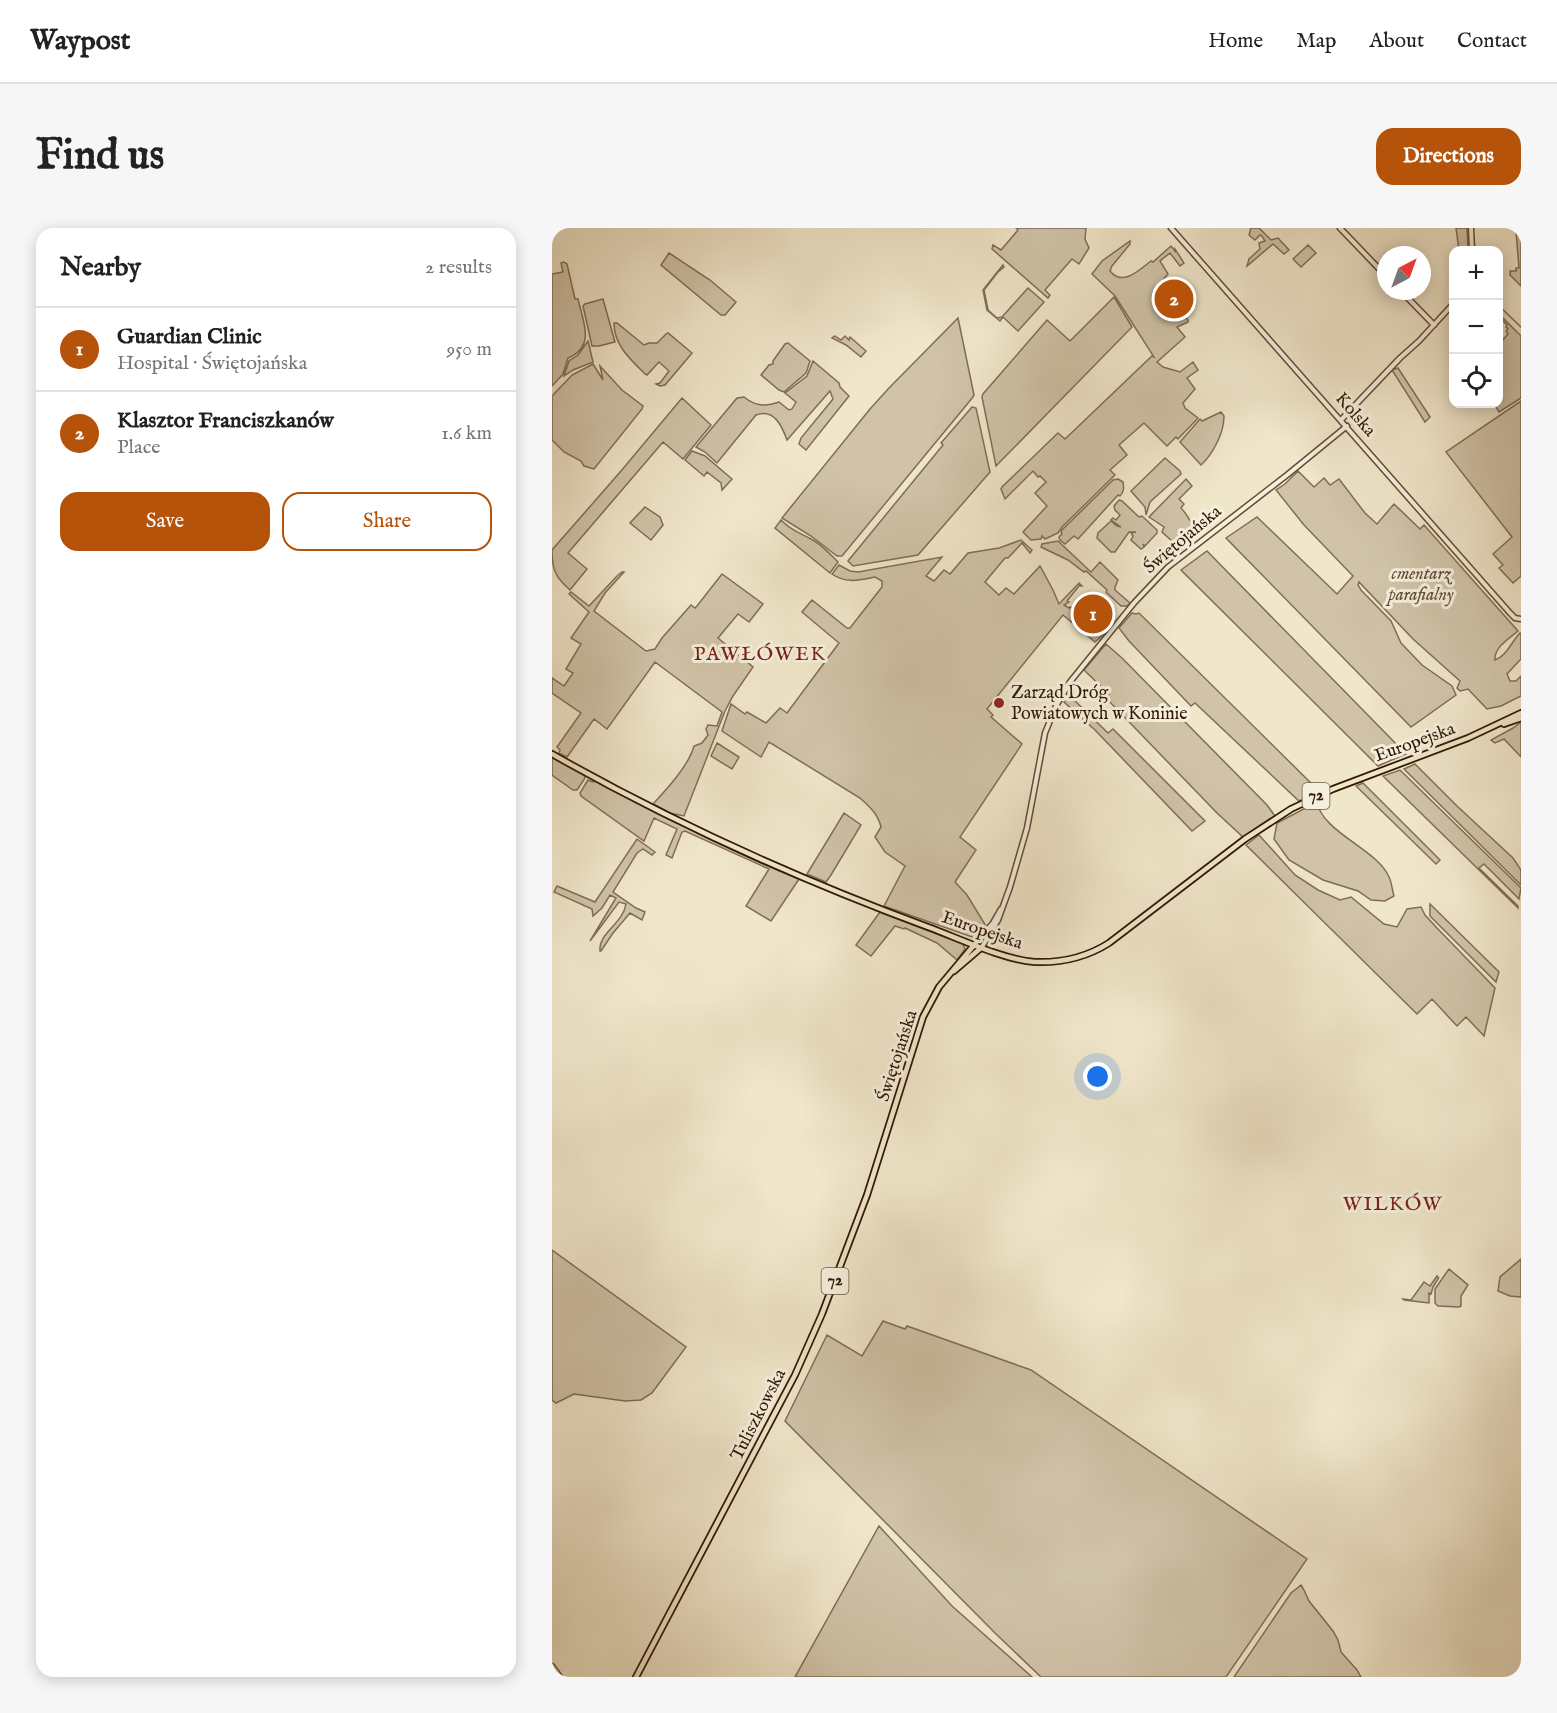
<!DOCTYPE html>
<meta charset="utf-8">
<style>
body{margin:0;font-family:"IM FELL English",serif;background:#f6f6f6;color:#222}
.controls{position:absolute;right:18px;top:18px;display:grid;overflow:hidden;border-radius:12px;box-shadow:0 3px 15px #0003}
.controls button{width:54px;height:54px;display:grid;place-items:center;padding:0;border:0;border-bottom:2px solid #e0e0e0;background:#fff;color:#222;font:30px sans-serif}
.compass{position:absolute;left:825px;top:18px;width:54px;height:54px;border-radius:50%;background:#fff;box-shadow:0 3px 15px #0003;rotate:41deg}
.you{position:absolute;left:546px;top:849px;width:21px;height:21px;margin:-15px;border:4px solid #fff;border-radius:50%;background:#1a73e8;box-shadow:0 0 0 9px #1a73e833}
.badge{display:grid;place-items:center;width:39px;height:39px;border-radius:50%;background:#b45309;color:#fff;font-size:20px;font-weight:700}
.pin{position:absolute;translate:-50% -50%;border:3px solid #fff;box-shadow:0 2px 6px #0006}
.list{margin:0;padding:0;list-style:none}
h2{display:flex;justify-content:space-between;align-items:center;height:78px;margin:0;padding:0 24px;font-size:26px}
h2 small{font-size:20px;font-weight:400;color:#767676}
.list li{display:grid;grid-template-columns:39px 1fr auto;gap:18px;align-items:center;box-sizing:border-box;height:84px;padding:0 24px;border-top:2px solid #e0e0e0}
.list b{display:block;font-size:22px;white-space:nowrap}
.list p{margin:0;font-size:20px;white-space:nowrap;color:#767676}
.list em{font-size:20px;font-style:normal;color:#767676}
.actions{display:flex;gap:12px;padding:18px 24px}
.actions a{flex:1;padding:14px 0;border:2px solid #b45309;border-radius:18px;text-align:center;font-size:21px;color:#b45309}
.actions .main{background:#b45309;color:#fff}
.icon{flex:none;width:33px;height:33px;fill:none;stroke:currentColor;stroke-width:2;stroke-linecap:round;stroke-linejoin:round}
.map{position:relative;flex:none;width:969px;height:1449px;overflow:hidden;border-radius:18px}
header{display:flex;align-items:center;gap:36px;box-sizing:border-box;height:84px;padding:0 30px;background:#fff;border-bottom:2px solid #e0e0e0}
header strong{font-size:28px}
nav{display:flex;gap:33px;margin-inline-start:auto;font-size:21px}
.intro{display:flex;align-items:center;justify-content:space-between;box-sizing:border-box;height:144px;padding:0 36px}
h1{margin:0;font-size:42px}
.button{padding:15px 27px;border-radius:18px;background:#b45309;color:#fff;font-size:21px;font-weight:700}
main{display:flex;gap:36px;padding:0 36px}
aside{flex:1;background:#fff;border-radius:18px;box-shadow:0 3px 15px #0003}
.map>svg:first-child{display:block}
.green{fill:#d0c3a8;stroke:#816d55;stroke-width:1.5}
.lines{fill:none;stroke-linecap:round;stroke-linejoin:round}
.stream{stroke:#7d6951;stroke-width:1.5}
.minor-casing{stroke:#624b34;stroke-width:7}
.major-casing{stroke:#321702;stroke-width:8}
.minor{stroke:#f5efdd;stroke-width:4}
.major{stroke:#f0e6ca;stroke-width:4.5}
.poi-dot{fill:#8f2418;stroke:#f5efdd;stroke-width:2}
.labels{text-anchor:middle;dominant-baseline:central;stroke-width:6;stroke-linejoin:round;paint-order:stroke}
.shield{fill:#f5efdd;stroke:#6c5844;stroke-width:1.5}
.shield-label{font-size:16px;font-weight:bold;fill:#321702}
.street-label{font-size:18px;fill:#321702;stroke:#f5efdd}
.park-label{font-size:18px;font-style:italic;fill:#614b34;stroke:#f5efdd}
.poi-label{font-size:18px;fill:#321702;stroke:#f5efdd;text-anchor:start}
.neighbourhood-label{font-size:20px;letter-spacing:1.5px;fill:#7a1f14;stroke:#f5efdd}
</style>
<header>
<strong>Waypost</strong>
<nav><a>Home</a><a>Map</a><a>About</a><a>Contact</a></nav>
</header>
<div class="intro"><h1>Find us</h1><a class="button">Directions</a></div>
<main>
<aside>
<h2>Nearby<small>2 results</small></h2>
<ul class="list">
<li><span class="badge">1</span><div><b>Guardian Clinic</b><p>Hospital · Świętojańska</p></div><em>950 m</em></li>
<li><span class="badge">2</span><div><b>Klasztor Franciszkanów</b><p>Place</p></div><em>1.6 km</em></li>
</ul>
<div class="actions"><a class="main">Save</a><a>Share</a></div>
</aside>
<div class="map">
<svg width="969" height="1449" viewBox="0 0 969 1449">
<rect width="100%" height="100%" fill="#f0e6ca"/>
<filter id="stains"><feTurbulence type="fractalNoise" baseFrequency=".00333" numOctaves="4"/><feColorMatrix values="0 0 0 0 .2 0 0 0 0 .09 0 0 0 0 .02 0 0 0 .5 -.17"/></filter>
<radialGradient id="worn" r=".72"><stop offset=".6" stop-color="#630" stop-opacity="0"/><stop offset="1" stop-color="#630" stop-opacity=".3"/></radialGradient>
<!-- green -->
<path class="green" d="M464 0H534L533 11 537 20 527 36 520 31 493 62 498 67 496 70 440 21 441 17 449 22 466 2Z
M699 0H707L719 12 726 10 737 22 732 26 721 16 695 38 697 31 708 21 707 15 713 13 710 8 708 7 703 12 697 7Z
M904 0H915L916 22H907Z
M965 1H969V58L958 47V43H964V40H967L964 3Z
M578 13V16L560 38 558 43C571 59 587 42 599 33L601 34 619 18 623 23V21L632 35 628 38 618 25 608 33 616 46 611 52 614 56 612 58 609 55 607 56 609 60 603 67 616 81 618 82 623 78 636 92V94L625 99 633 109 605 134 611 139 628 144 641 134 646 142 635 150 643 161 631 175 633 180 646 190 626 211 624 209 615 218 592 195 567 217 575 227 558 242 563 247 510 299 506 305 493 311 490 308 489 311 479 312 471 304 495 278 483 265 494 254 488 248 486 249 481 243 453 271 449 261 450 259 506 205 513 211 600 128 602 129 563 68 540 46 550 33Z
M756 17 764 25 749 39 741 31Z
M117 25 158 52 184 74 173 87H169L109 37Z
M12 34 15 36 23 71H26C31 94 44 118 16 130L11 146 0 158V46L11 44 9 35Z
M451 37 452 39 446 44 432 62 436 82 445 90 450 89 476 60 492 74 466 103 451 89 448 93 435 82 431 62Z
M562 69 580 99 444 238 430 169 431 166 495 92 518 113Z
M51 71 63 114 47 118H40L31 78 33 76Z
M947 86 969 108V170L947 184 942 176H946L947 112 949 114 956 106 954 103 956 101 954 99 955 97 947 89Z
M406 90 422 167 421 169 290 328H285L259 308 230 290 318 181 337 160Z
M62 95H65L92 117 97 115H105L114 106 116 105 140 125 113 157 108 158 104 156 108 155 117 143 107 134 95 147 93 146C78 131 62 117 62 95Z
M283 108 289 112 293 108 297 112 298 109 314 123 309 129 294 117 280 110Z
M36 113 41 134 21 142 12 148 17 133 26 127Z
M236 115 258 133 254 145 232 164 227 162 209 147 217 137 221 136V133L233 116Z
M261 133 287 155 288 159 297 168 254 222 247 216 249 210 281 171 278 163 235 212C230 198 222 180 204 187L165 235 153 224 144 219 185 170 192 169C203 178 213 179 227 174L237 182 240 181 244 174 233 165 255 148Z
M41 136 51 152 48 138 70 162 91 178 90 181 42 241 32 238 29 233 12 224 0 212V168L20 147Z
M846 140 878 189 873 194 840 142Z
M130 170 159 197 131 231 111 214 16 325 35 341 18 362C3 349 0 341 0 322L69 243Z
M969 173V348L961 355 947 340 951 337 941 326 960 309 894 224Z
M420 179 424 180 438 244 366 327 301 338 296 333 391 217 389 215Z
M669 184 672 188C672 205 661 226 649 237L628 214 648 191 650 193Z
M140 223 153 228 180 251 170 262 169 255 155 244 152 248 133 232Z
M613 230 628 243 629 246 598 274 594 287 593 279 579 263Z
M746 243 762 259 772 250 778 257 787 251 813 285 825 296 842 276 868 301 872 297 966 403C957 411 942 419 943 432 955 428 959 414 968 405L969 407V431L955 446 958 453H964L969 448V468L949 478 935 481 916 461 908 463 905 460 908 453 861 411 807 354 806 357 809 362 839 393 849 415 870 437 900 458 904 467 859 499 674 310 705 289 785 366 801 348 752 297 724 262 733 256Z
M566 251 571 254C572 260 572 264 568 268L566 267 526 311 522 308 513 316 508 312 507 309 510 306 509 304 510 302 561 252Z
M634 251 640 258 627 271 632 276 629 280C636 287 639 296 646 304L612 332 608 328 621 314 610 304 612 299 597 289Z
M567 272 570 273 587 289 590 288 605 302V305L593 318 591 316 592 319 589 321 579 312 581 308 579 305 584 304H577L563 324H559L545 310 546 305 559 293 565 298 569 299 559 292 561 290 564 292 568 287 563 282 562 278Z
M93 279 108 289 111 297 99 312 78 295Z
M229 292C238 302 248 305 259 311 269 316 278 326 286 334L278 345 223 300Z
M469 312 480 322 478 325 470 315 456 330H453L433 354 447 367 454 360 462 366 488 338 501 362 507 376 527 355 530 358H527L515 373 517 374 512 377 517 380 518 379 549 405 554 401 556 402 543 414 511 387 435 481 441 487 439 489 470 516 408 609 424 622 403 654 415 667 434 698 420 709 332 678 353 638 333 624 323 609 329 599C326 586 318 579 308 570L217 514 209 529 170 503 179 476 193 486 195 484 214 495 228 480 235 485 287 415 250 384 260 372 295 400H298L330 359V353L323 349C308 352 294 356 280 346L287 337 298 343 306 344 390 329 374 348 382 353 392 342 398 346 416 325 447 320Z
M506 313 539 344 548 334 566 352 563 359V362L578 375 575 378H569L554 364 555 362 534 343 532 344 516 332 489 319 490 316Z
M655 323 854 526 826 538 629 342Z
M70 344H72L53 365 42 383 94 423 103 421 110 410 139 377 143 380 145 378 170 346 211 376 197 394 186 386 166 410 201 439 181 468 173 483 132 588 118 585 101 576C115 561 137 537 142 518L150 515 156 507 154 501 156 497 165 498 170 484 103 434 55 501 42 491 15 529 7 525 8 522 5 519 29 485 0 465V450L12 458 21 445 14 441 29 416 19 410 37 384 17 366 19 364 37 378 65 348Z
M580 385 584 386 587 385 768 564 747 573 643 475 639 478 577 413 567 400Z
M554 416 570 430 715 577 723 588 691 609 665 585 554 470 557 466 532 442Z
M516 466 556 505 561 501 653 593 640 603 543 502 512 474Z
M969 494V529L952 511 943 515 939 512 961 500Z
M165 515 187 529 180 541 159 528Z
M0 529 32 547 33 550 25 562H21L0 547Z
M863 536 905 578 961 630 969 642V657L852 541Z
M848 542 969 660 967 671 932 636 927 640 966 678V680L831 548Z
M36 552 41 554 44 553C111 588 177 623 247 651L219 693 194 678 217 641 133 603 130 604 120 630 114 627 125 601 102 590 92 613 29 568 28 565Z
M811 555 888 632 884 636 804 558Z
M765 574C770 604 826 622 837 649 840 655 840 662 842 668L833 673 819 672 806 663 771 652 737 632 722 611 725 595Z
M292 585 309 597 279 647 274 654 255 646Z
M707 607 743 647 766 662 788 672 799 669 832 696 845 699 855 681 869 679 873 687 885 700 943 760 932 808 914 789 905 798 880 771 865 786 694 617Z
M85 611 103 624 100 627 91 621 85 625 61 664 84 680 93 684 90 692 78 685 61 705 49 723H48C46 705 71 696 74 676L67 674 38 713 64 670 58 667 50 680 41 688 40 681 2 664 5 658 43 674Z
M878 676 947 744 944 754 878 688Z
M328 684 411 716 413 721 405 732 385 715 353 700 352 701 343 698 319 728 304 717Z
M0 1022 134 1119 100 1165 89 1172 73 1173 22 1166 4 1175 0 1172Z
M969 1031V1069L958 1068 946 1063 948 1049Z
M897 1041 916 1057 909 1068V1078L907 1079 886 1078 883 1075V1061Z
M885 1048 886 1050 887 1049 881 1059 879 1066 877 1065V1075L852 1072 851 1071 859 1072 872 1054 878 1058Z
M331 1093 353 1101 355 1098 479 1142 755 1331 674 1449H489L444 1406 233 1193 275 1107 310 1128Z
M327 1298 400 1378 480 1449H243Z
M749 1357 752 1362 757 1373 781 1403 786 1412 789 1424 805 1442 809 1449H682L739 1365Z"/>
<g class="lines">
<!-- stream -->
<path class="stream" d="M946 77 969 99"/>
<!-- minor casing -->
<g class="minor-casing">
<path id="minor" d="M619 0 958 385 963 390 969 391
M788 0 834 48
M919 0 920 22
M849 63 882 97
M789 192 848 130 867 113 902 75
M423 716 441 695 449 681
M430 719 446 692 458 659 475 600 493 505 504 478 518 454 582 375 616 339 735 247 795 198
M0 1438 8 1449"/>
</g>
<!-- major casing -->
<g class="major-casing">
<path id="major" d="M952 496 969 490
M0 526C120 594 246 651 376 699 406 710 452 732 483 734 510 735 535 729 557 715L693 611 739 581 781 561 916 510 969 485
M402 743 430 719
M84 1449 243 1147 270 1086 315 967 371 789 387 759 423 716"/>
</g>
<!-- minor -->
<use href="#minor" class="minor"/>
<!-- major -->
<use href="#major" class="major"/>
</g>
<!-- markers -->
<circle class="poi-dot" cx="447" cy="475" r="6"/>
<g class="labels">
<!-- shield labels -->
<g class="shield">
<rect x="750.5" y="555" width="27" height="26" rx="4.5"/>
<rect x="269.5" y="1040" width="27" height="26" rx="4.5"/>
</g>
<g class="shield-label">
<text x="764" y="568">72</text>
<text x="283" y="1053">72</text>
</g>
<!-- street labels -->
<g class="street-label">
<text transform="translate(803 187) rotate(49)">Kolska</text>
<text transform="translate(631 312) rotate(-40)">Świętojańska</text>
<text transform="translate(863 515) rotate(-20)">Europejska</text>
<text transform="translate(430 703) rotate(19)">Europejska</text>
<text transform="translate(346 828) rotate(-72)">Świętojańska</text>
<text transform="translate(207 1187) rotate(-63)">Tuliszkowska</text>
</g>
<!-- park labels -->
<g class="park-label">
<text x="869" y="346">cmentarz<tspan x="869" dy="21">parafialny</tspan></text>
</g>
<!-- poi labels -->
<g class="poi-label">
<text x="459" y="465">Zarząd Dróg<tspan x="459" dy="21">Powiatowych w Koninie</tspan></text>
</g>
<!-- neighbourhood labels -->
<g class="neighbourhood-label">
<text x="208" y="426">PAWŁÓWEK</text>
<text x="841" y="976">WILKÓW</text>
</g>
</g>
<rect width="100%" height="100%" filter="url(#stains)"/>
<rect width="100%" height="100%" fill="url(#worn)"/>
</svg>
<div class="controls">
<button>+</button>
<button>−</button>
<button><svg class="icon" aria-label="locate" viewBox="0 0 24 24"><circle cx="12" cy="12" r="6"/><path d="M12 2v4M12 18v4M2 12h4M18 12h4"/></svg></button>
</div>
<svg class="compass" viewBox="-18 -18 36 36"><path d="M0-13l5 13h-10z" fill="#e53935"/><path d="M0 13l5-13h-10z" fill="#767676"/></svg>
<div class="you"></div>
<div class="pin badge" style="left:541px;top:386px">1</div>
<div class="pin badge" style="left:622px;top:71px">2</div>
</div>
</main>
